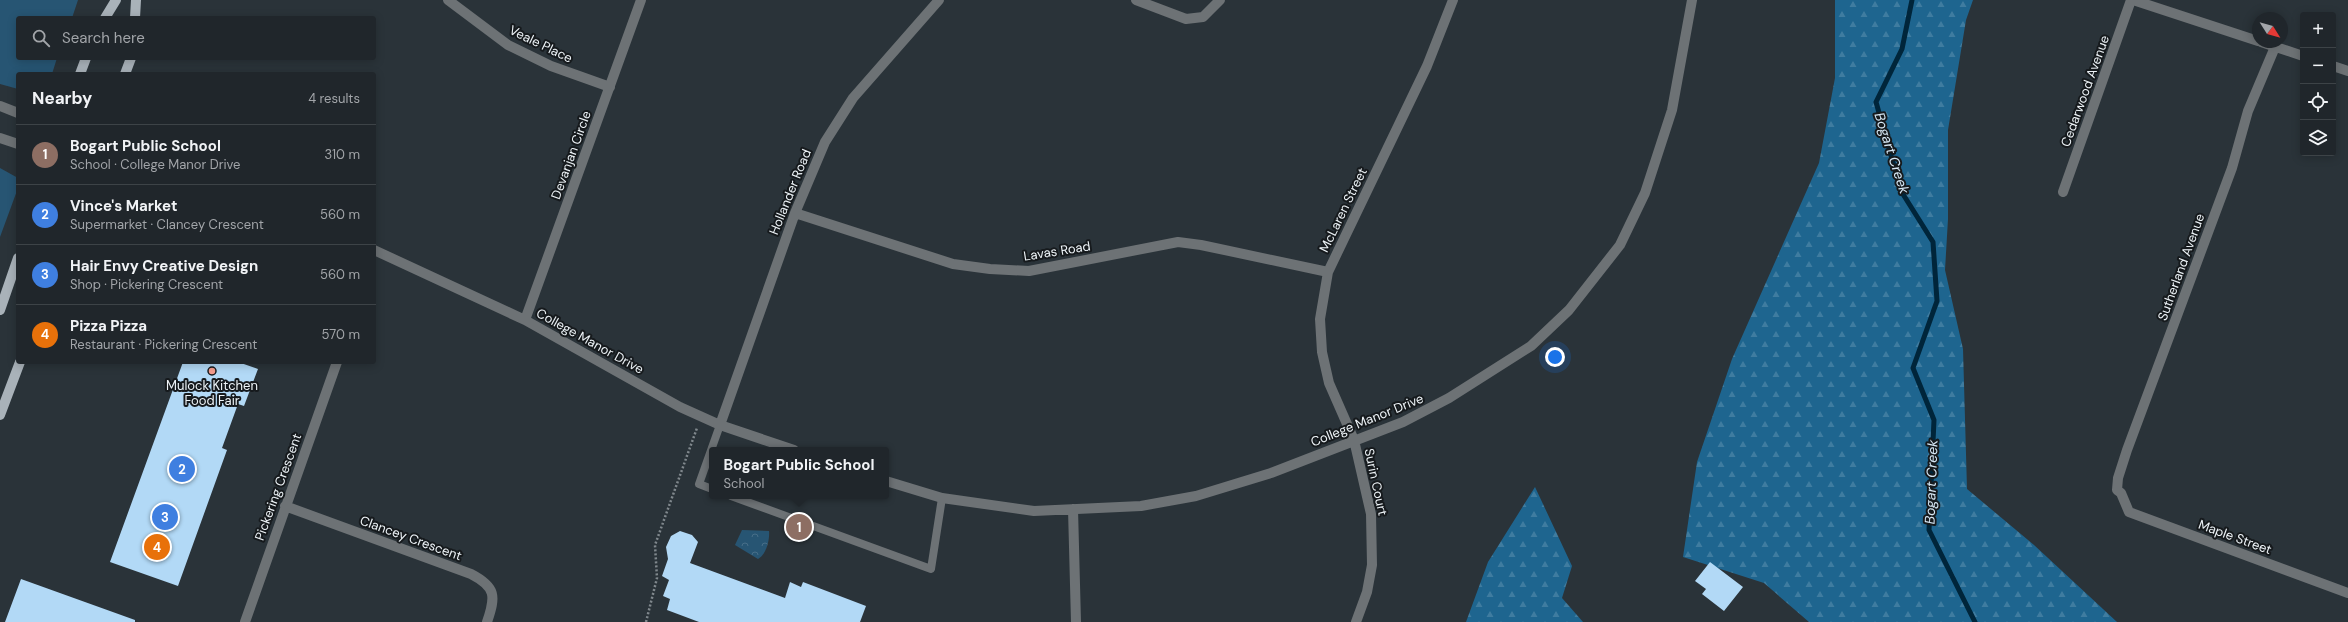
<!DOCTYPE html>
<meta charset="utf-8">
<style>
body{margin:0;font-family:"DM Sans",sans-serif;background:#282e33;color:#f1f3f6}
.controls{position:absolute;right:12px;top:12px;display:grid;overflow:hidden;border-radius:4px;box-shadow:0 2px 10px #0003}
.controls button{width:36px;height:36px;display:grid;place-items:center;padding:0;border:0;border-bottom:1px solid #3d4347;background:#20262b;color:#f1f3f6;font:20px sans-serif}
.compass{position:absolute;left:2252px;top:12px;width:36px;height:36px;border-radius:50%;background:#20262b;box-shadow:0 2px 10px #0003;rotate:127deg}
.you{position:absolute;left:1555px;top:357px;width:14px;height:14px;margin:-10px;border:3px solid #fff;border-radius:50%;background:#1a73e8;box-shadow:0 0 0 6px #1a73e833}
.badge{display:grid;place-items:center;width:26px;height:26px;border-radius:50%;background:#95b2f1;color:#fff;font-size:13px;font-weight:700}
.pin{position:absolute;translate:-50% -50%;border:2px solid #fff;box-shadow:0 1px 4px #0006}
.popup{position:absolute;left:709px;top:447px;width:180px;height:52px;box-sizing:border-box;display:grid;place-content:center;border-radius:4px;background:#20262b;filter:drop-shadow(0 1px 3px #0005);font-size:13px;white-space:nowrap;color:#a2a5a9}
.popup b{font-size:15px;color:#f1f3f6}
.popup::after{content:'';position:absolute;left:50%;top:100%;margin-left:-8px;border:8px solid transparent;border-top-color:#20262b}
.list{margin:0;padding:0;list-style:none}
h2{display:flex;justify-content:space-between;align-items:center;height:52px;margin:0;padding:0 16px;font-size:17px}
h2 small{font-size:13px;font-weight:400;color:#a2a5a9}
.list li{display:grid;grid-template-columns:26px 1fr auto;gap:12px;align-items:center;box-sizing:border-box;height:60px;padding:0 16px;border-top:1px solid #3d4347}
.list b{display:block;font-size:15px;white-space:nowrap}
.list p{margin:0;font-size:13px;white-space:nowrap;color:#a2a5a9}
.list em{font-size:13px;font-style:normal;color:#a2a5a9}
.icon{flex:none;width:22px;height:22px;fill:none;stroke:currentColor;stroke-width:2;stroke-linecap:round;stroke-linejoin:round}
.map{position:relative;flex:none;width:2348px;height:622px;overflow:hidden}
.search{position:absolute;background:#20262b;box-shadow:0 2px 10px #0003;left:16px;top:16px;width:360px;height:44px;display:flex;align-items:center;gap:10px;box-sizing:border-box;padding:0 14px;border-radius:4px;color:#a2a5a9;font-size:15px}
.panel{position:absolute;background:#20262b;box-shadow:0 2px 10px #0003;left:16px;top:72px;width:360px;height:292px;border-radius:4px}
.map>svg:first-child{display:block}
.forest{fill:url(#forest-firs)}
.park{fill:url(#park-crowns)}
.garden{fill:#275573}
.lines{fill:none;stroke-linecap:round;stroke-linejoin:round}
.stream{stroke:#00253a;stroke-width:5}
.building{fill:#b2d9f6}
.path{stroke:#80888d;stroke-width:2.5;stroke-dasharray:2 2;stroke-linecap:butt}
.service{stroke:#6d7275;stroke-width:8}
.minor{stroke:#6d7275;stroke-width:10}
.primary{stroke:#a9b2b9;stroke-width:10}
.poi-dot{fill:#f59d8e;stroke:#161a1d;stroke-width:1.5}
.labels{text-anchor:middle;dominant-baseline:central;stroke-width:4;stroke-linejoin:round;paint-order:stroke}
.street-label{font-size:13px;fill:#eef4f8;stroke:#161a1d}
.poi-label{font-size:13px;fill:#eef4f8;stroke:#161a1d}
.water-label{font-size:14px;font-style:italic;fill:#d6e7f4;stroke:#161a1d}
</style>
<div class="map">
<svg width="2348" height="622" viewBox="0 0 2348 622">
<defs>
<pattern id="forest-firs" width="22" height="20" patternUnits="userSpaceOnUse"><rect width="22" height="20" fill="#1e658f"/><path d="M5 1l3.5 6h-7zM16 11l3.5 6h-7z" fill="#3f7ca0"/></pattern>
<pattern id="park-crowns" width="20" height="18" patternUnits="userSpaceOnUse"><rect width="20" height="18" fill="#275573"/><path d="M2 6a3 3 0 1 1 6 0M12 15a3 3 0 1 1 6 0" fill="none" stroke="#476e88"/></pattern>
</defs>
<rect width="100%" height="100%" fill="#2a3339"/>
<!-- forest -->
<path class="forest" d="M1835 0H1973L1966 20 1948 130V219L1945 270 1963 349 1967 489 2034 545 2117 622H1809L1764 583 1683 557 1697 462 1732 359 1819 163 1835 78Z
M1535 487 1572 566 1562 598 1583 622H1466L1488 562Z"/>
<!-- park -->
<path class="park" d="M742 530 769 531C770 539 766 555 758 559L735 545Z"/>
<!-- garden -->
<path class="garden" d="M0 0H78L72 18H18V58H57L52 74H18V89L0 84Z
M0 168 18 178V188L0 237Z"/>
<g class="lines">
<!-- stream -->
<path class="stream" d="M1912 0 1902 49 1876 102 1901 191 1933 242 1937 301 1913 368 1934 420 1929 530 1975 622"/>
</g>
<!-- building -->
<path class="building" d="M183 362H238L258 369 244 406 238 404 222 448 227 450 178 586 110 562Z
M680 531 692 535 698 542 690 563 785 598 790 582 801 587 803 582 866 606 860 622H699L667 610 670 599 663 596 669 580 662 576 668 559 666 547 671 536Z
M1710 562 1743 587 1724 611 1702 594 1706 589 1695 581Z
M21 579 135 620V622H5Z"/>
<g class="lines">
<!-- path -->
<path class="path" d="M646 622 657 578 655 545 697 428"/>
<!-- service -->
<path class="service" d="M712 489 699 484 720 425
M731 496 931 569 942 498"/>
<!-- minor -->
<path class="minor" d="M448 0 508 45 551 66 610 87
M1136 0 1186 19 1203 17 1220 0
M2133 0 2258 41
M2261 42 2303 56
M2275 47 2248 111 2232 168 2127 450 2118 478 2117 490 2121 493 2129 512 2348 593
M2333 66 2348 71
M0 106 18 113
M0 138 18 144
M2063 192 2131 0
M795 213 953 264 990 269 1029 271 1178 242 1201 245 1328 272
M374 250 525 320 680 407 720 425 794 450
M525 320 641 0
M720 425 795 213 825 142 853 98 939 0
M886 481 942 498 1034 511 1141 506 1196 496 1271 473 1403 422 1449 398 1531 346 1569 310 1620 245 1645 193 1672 110 1692 0
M285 506 471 574C496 587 496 596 487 622
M1073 509 1076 622
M245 622 337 362
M1356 622 1367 592 1372 565 1371 514 1354 440 1329 383 1322 352 1320 319 1328 272 1427 66 1453 0"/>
<!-- primary -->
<path class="primary" d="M105 18 116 0
M135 18 136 0
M80 74 86 58
M125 74 131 58
M0 310 18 258
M0 415 20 362"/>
</g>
<!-- markers -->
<circle class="poi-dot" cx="212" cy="371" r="4"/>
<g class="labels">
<!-- street labels -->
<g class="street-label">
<text transform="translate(541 44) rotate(26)">Veale Place</text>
<text transform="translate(2085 91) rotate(-70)">Cedarwood Avenue</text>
<text transform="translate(571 155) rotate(-70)">Devanjan Circle</text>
<text transform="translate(790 192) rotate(-68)">Hollander Road</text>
<text transform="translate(1343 210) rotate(-64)">McLaren Street</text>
<text transform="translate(1057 251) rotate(-9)">Lavas Road</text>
<text transform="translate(2181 267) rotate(-70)">Sutherland Avenue</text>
<text transform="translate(590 341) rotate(29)">College Manor Drive</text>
<text transform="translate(1367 420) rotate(-22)">College Manor Drive</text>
<text transform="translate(1376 482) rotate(78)">Surin Court</text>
<text transform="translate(278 487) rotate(-70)">Pickering Crescent</text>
<text transform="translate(2235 537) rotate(20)">Maple Street</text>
<text transform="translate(411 538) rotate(20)">Clancey Crescent</text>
</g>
<!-- poi labels -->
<g class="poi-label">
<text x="212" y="385">Mulock Kitchen<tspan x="212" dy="15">Food Fair</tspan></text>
</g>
<!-- water labels -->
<g class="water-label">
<text transform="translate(1892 153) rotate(72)">Bogart Creek</text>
<text transform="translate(1931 482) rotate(-88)">Bogart Creek</text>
</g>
</g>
</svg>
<div class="controls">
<button>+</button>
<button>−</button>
<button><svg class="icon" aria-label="locate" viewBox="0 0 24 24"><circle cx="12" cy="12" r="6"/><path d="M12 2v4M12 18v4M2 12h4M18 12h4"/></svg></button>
<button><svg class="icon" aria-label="layers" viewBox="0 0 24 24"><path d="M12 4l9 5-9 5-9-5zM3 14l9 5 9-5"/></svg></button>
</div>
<svg class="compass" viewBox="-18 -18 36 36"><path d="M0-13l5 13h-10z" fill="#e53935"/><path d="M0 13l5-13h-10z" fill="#a2a5a9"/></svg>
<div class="you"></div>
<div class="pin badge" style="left:799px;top:527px;background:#8d6e63">1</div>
<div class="popup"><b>Bogart Public School</b>School</div>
<div class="pin badge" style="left:182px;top:469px;background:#3f7fe0">2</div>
<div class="pin badge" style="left:165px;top:517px;background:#3f7fe0">3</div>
<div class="pin badge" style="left:157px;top:547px;background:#e8710a">4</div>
<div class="search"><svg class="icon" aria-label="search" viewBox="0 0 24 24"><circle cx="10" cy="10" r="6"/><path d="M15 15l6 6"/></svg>Search here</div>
<section class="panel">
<h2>Nearby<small>4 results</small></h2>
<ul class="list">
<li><span class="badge" style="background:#8d6e63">1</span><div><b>Bogart Public School</b><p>School · College Manor Drive</p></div><em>310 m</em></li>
<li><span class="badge" style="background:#3f7fe0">2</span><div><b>Vince's Market</b><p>Supermarket · Clancey Crescent</p></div><em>560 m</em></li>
<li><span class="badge" style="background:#3f7fe0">3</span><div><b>Hair Envy Creative Design</b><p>Shop · Pickering Crescent</p></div><em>560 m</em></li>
<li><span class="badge" style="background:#e8710a">4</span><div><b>Pizza Pizza</b><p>Restaurant · Pickering Crescent</p></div><em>570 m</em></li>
</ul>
</section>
</div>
